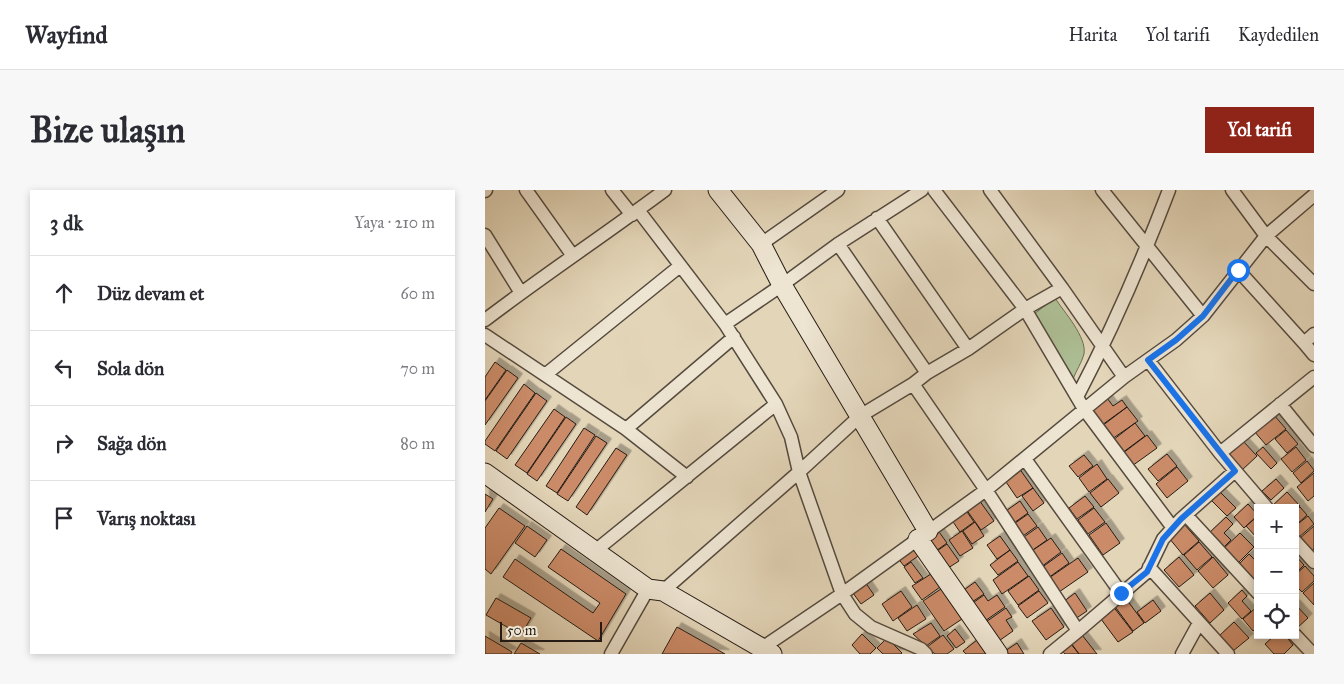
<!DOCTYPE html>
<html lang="tr">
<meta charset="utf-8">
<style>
body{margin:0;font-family:"IM FELL Great Primer",serif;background:#f7f7f7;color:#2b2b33}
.controls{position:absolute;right:15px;bottom:15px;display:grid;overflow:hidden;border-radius:0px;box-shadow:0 2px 8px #0003}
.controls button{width:45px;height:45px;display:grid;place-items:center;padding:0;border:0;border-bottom:1px solid #e1e1e2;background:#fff;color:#2b2b33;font:25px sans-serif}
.scale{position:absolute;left:15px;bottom:12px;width:102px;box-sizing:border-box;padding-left:5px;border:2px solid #261c15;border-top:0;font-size:14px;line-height:18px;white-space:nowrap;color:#261c15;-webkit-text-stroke:4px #ede4d1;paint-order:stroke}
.stop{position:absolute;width:15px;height:15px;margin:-11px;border:4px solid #1a73e8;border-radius:50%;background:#fff}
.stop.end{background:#1a73e8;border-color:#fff;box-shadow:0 1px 5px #0008}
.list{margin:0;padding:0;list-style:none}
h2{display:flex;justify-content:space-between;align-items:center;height:65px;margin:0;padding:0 20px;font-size:21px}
h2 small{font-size:16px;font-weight:400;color:#7c7c81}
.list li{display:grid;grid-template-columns:32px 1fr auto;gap:15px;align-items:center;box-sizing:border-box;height:75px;padding:0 20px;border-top:1px solid #e1e1e2}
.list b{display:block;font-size:19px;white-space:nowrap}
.list em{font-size:16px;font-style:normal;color:#7c7c81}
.icon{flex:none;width:28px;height:28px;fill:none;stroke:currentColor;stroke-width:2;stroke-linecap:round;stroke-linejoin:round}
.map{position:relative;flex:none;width:829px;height:464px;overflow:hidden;border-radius:0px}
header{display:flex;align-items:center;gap:30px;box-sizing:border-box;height:70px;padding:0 25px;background:#fff;border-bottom:1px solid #e1e1e2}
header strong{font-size:24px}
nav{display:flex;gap:28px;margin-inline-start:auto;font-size:18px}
.intro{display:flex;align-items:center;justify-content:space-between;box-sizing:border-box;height:120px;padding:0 30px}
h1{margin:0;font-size:35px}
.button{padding:12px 22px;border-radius:0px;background:#8f2418;color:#fff;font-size:18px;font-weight:700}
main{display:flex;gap:30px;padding:0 30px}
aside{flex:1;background:#fff;border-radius:0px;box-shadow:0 2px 8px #0003}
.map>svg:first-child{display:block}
.green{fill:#adbe94;stroke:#6a6d54}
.building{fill:#cb8b67;stroke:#261c15;filter:url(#shadow)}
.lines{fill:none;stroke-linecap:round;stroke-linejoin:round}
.street-casing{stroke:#554a3e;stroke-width:15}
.secondary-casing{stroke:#261c15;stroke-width:21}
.street{stroke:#ede4d1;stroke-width:12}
.secondary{stroke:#ede4d1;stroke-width:19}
.route{stroke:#1a73e8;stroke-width:6}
</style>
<header>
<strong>Wayfind</strong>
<nav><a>Harita</a><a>Yol tarifi</a><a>Kaydedilen</a></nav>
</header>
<div class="intro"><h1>Bize ulaşın</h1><a class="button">Yol tarifi</a></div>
<main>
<aside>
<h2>3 dk<small>Yaya · 210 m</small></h2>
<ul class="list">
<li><svg class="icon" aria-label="ahead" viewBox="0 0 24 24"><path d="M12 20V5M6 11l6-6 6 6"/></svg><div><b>Düz devam et</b></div><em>60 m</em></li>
<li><svg class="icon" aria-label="left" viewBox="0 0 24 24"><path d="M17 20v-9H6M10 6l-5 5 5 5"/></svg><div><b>Sola dön</b></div><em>70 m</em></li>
<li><svg class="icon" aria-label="right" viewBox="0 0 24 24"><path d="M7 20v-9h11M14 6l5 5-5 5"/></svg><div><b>Sağa dön</b></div><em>80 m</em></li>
<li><svg class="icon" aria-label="arrive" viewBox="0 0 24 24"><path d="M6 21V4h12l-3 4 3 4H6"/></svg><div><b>Varış noktası</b></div></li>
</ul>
</aside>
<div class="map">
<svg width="829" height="464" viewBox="0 0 829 464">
<defs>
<filter id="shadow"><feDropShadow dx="4.5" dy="-4.5" stdDeviation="0" flood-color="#0004"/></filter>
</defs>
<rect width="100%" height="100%" fill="#e3d5b8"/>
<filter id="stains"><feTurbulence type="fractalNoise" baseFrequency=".004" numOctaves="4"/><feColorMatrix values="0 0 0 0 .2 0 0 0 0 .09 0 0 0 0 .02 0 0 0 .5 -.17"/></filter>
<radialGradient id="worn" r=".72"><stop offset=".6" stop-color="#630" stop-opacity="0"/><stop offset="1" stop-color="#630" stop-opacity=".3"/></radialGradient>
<!-- green -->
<path class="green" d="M570 108C579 122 602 147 599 164 597 172 591 181 588 189L549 124Z"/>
<!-- building -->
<path class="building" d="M10 172 21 180 0 210V187Z
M22 180 33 188 0 235V211Z
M39 194 50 203 10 261 0 254V251Z
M51 203 62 211 22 269 11 261Z
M622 208 628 216 637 210 642 217 617 235 606 221Z
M642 217 653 231 627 249 617 236Z
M69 219 80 227 42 283 30 275Z
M789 225 801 239 781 255 769 241Z
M81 227 91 234 52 291 42 284Z
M650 233 660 246 637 263 628 250Z
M99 238 110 245 72 303 61 296Z
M801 240 813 254 802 263 790 249Z
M662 245 672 258 647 276 638 263Z
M111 246 122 253 83 311 72 304Z
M757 250 772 266 756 281 741 265Z
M778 257 792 273 786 279 771 263Z
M811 257 821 270 807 282 796 269Z
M131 258 142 265 102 325 91 317Z
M682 264 692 276 673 291 663 279Z
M599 265 608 276 593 287 584 276Z
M822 271 829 280V281L816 293 808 283Z
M612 274 622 289 604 302 594 288Z
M692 277 703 291 682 308 671 294Z
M534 278 548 298 532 308 519 289Z
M829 283V306L823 311 812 297Z
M623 289 634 303 616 317 605 303Z
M791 289 799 298 786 310 777 301Z
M548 298 559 313 548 321 537 306Z
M735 302 751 318 742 326 726 310Z
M802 302 815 316 810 320V318H787L786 317Z
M0 304 8 309 0 322Z
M600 306 609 317 592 329 584 318Z
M494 310 509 331 496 340 481 319Z
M535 311 543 323 526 335 518 323Z
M763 314 773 325 759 338 749 327Z
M815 317 822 325 810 336V321Z
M14 318 40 336 6 384 0 379V338Z
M609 318 620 332 603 344 593 330Z
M480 319 489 332 475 342 466 329Z
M543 324 552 336 535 348 526 336Z
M773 326V349L761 336Z
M823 326 829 334 813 348 810 345V336Z
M741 327 748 334 739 343 746 350 737 359 723 344Z
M490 332 499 346 487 354 478 341Z
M621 333 635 353 618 365 604 345Z
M699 334 714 351 698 365 684 348Z
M42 336 62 350 50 367 30 353Z
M829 336V359L825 362 814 349Z
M553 337 562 350 545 362 536 349Z
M452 339 462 353 448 363 438 349Z
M477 341 488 358 475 366 464 350Z
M755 343 769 357 752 374 738 359Z
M515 346 525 360 512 369 502 355Z
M566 348 576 362 556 377 545 362Z
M714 352 727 367 712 380 699 365Z
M462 354 474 371 460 380 449 363Z
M429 355 436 364 419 376 412 367Z
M76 359 141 404 113 451 18 387 30 369 108 423 115 413 63 377Z
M525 360 533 371 513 385 505 375Z
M577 363 584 373 563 388 556 378Z
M764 364 773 373V385L767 390 753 375Z
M810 365 819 375 810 384Z
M694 367 709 385 694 397 679 380Z
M728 367 743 385 728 398 713 381Z
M593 368 603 382 574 402 564 388Z
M426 372 438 388 430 393 419 377Z
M533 372 543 386 517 404 508 390Z
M820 376 829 386V391L817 402 810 395V385Z
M446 384 455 397 437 410 427 396Z
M544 386 554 400 533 415 523 401Z
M378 389 389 405 376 414 365 399Z
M490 392 499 404 484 414 476 402Z
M829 393V415L818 403Z
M456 399 477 429 459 441 438 411Z
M757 400 762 406 757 411 766 421 757 429 743 413Z
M416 401 427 417 408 431 397 414Z
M554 401 563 413 542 428 533 416Z
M590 403 602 421 590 429 578 412Z
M725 403 739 420 725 433 710 416Z
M499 405 503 411 512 405 520 417 497 433 485 415Z
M639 406 659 433 648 441 628 414Z
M11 408 46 428 36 445 1 425Z
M668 410 676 421 660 433 652 422Z
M810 414 823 428 812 438 810 436Z
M432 415 441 429 422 441 413 428Z
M627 415 648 442 633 452 613 425Z
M773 416V437L768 441 758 429Z
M521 418 527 427 521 430 528 441 511 453 498 434Z
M566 418 579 437 561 450 547 431Z
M749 432 764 448 748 461 734 446Z
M446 433 455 446 441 456 428 444Z
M192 437 240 464H177Z
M470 439 480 452 471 458 462 446Z
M377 444 391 458 385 464H375L367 455Z
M458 445 469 459 462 464H450L442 457Z
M597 445 612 464H594L586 453Z
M790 445H800L808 455 799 464H789L780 454Z
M0 446 27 462 26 464H0Z
M402 448 417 463 416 464H398L392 458Z
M492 450 503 464H481L478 461Z
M36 453 55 464H29Z
M532 453 539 464H518L517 463Z
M586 454 594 464H580L577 461Z"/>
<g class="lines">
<!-- street casing -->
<g class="street-casing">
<path id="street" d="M41 0 88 66
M127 0 147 25
M449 0 540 119 599 219 688 338
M505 0 577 98 639 187
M617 0 718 126
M747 0 781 46 829 94
M0 1 1 0
M153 20 240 134 291 214 306 247 314 282 357 404 370 424 386 437 436 459 441 464
M392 28 483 159
M0 45 36 103
M276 54 353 0
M353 54 442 183
M753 80 819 153 829 165
M0 130C59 85 121 44 180 0
M240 134 297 95 353 54 437 0
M0 145 141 239 202 287
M819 153 829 144
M663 170 735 263 782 318
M60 185 195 76
M428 194 501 300 593 441
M592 207C627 140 657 71 684 0
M795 214 829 256
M141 239 249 147
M735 263 829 187
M540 269 636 403
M701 325 773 403
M810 351 829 372
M110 361 291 214
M664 377 743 464
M178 401 314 282 375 226 428 194 442 183 483 159 540 119 577 98
M810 445 828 464
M277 458 357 404 501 300 639 187 691 150 718 126 781 46 829 5
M126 464 163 399
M565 464 593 441 662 382 678 349 696 329 750 281
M697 464 714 433"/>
</g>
<!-- secondary casing -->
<g class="secondary-casing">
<path id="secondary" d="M233 0 276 54 297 95 443 341
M0 283 163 399 178 401 287 464
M433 349 513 464"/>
</g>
<!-- street -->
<use href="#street" class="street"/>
<!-- secondary -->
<use href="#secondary" class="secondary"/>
</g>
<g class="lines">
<!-- route -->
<path class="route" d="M636 403 662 382 678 349 696 329 750 281 663 170 691 150 718 126 753 80"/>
</g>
<rect width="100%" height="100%" filter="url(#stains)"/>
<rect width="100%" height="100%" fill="url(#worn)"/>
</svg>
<div class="controls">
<button>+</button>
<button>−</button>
<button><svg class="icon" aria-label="locate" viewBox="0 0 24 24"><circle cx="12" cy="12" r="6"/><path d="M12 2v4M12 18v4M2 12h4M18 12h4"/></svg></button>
</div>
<div class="scale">50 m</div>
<div class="stop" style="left:753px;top:80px"></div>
<div class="stop end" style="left:636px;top:403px"></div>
</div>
</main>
